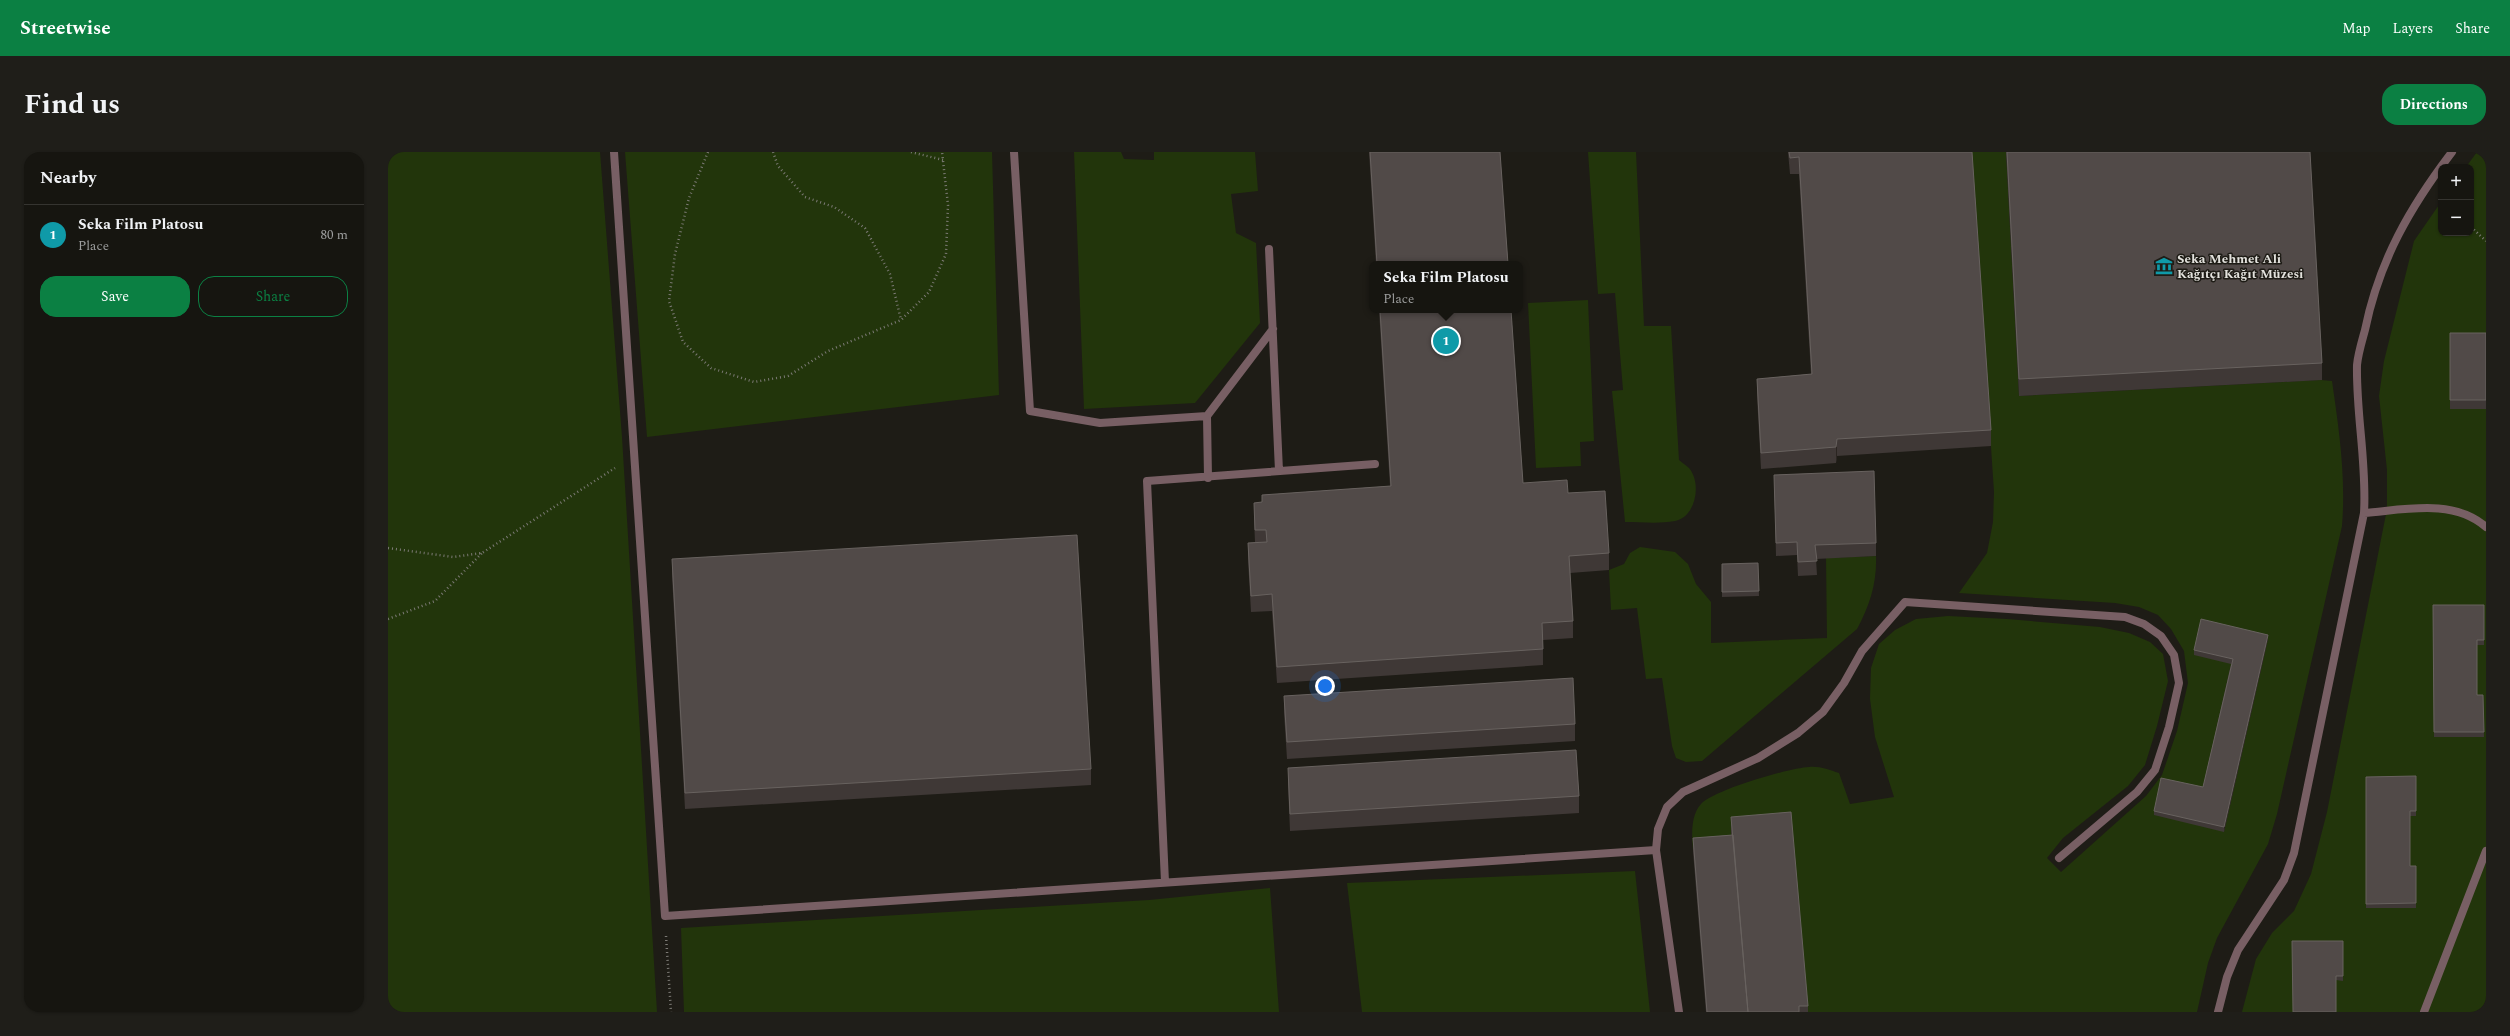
<!DOCTYPE html>
<meta charset="utf-8">
<style>
body{margin:0;font-family:Spectral,serif;background:#1f1e19;color:#f1f3f6}
.controls{position:absolute;right:12px;top:12px;display:grid;overflow:hidden;border-radius:8px;box-shadow:0 1px 3px #0004}
.controls button{width:36px;height:36px;display:grid;place-items:center;padding:0;border:0;border-bottom:1px solid #353430;background:#161510;color:#f1f3f6;font:20px sans-serif}
.you{position:absolute;left:937px;top:534px;width:14px;height:14px;margin:-10px;border:3px solid #fff;border-radius:50%;background:#1a73e8;box-shadow:0 0 0 6px #1a73e833}
.badge{display:grid;place-items:center;width:26px;height:26px;border-radius:50%;background:#0b8043;color:#fff;font-size:13px;font-weight:700}
.pin{position:absolute;translate:-50% -50%;border:2px solid #fff;box-shadow:0 1px 4px #0006}
.popup{position:absolute;left:981px;top:109px;width:154px;height:52px;box-sizing:border-box;display:grid;place-content:center;border-radius:8px;background:#161510;filter:drop-shadow(0 1px 3px #0005);font-size:13px;white-space:nowrap;color:#9e9f9f}
.popup b{font-size:15px;color:#f1f3f6}
.popup::after{content:'';position:absolute;left:50%;top:100%;margin-left:-8px;border:8px solid transparent;border-top-color:#161510}
.list{margin:0;padding:0;list-style:none}
h2{display:flex;justify-content:space-between;align-items:center;height:52px;margin:0;padding:0 16px;font-size:17px}
h2 small{font-size:13px;font-weight:400;color:#9e9f9f}
.list li{display:grid;grid-template-columns:26px 1fr auto;gap:12px;align-items:center;box-sizing:border-box;height:60px;padding:0 16px;border-top:1px solid #353430}
.list b{display:block;font-size:15px;white-space:nowrap}
.list p{margin:0;font-size:13px;white-space:nowrap;color:#9e9f9f}
.list em{font-size:13px;font-style:normal;color:#9e9f9f}
.actions{display:flex;gap:8px;padding:12px 16px}
.actions a{flex:1;padding:9px 0;border:1px solid #0b8043;border-radius:16px;text-align:center;font-size:14px;color:#0b8043}
.actions .main{background:#0b8043;color:#fff}
.map{position:relative;flex:none;width:2098px;height:860px;overflow:hidden;border-radius:16px}
header{display:flex;align-items:center;gap:24px;box-sizing:border-box;height:56px;padding:0 20px;background:#0b8043;color:#fff}
header strong{font-size:19px}
nav{display:flex;gap:22px;margin-inline-start:auto;font-size:14px}
.intro{display:flex;align-items:center;justify-content:space-between;box-sizing:border-box;height:96px;padding:0 24px}
h1{margin:0;font-size:28px}
.button{padding:10px 18px;border-radius:16px;background:#0b8043;color:#fff;font-size:14px;font-weight:700}
main{display:flex;gap:24px;padding:0 24px}
aside{flex:1;background:#161510;border-radius:16px;box-shadow:0 1px 3px #0004}
.map>svg:first-child{display:block}
.green{fill:#22350b}
.lines{fill:none;stroke-linecap:round;stroke-linejoin:round}
.path{stroke:#7c7a75;stroke-width:2.5;stroke-dasharray:1 3;stroke-linecap:butt}
.lane{stroke:#785f64;stroke-width:8}
.wall{fill:#3f3836}
.shaded-wall{fill:#2b2521}
.building{fill:#514a48;stroke:#68625f}
.labels{text-anchor:middle;dominant-baseline:central;stroke-width:3;stroke-linejoin:round;paint-order:stroke}
.poi-label{font-size:13px;font-weight:bold;fill:#e3e2dd;stroke:#1e1c16;text-anchor:start}
</style>
<header>
<strong>Streetwise</strong>
<nav><a>Map</a><a>Layers</a><a>Share</a></nav>
</header>
<div class="intro"><h1>Find us</h1><a class="button">Directions</a></div>
<main>
<aside>
<h2>Nearby<small></small></h2>
<ul class="list">
<li><span class="badge" style="background:#0f9aa8">1</span><div><b>Seka Film Platosu</b><p>Place</p></div><em>80 m</em></li>
</ul>
<div class="actions"><a class="main">Save</a><a>Share</a></div>
</aside>
<div class="map">
<svg width="2098" height="860" viewBox="0 0 2098 860">
<rect width="100%" height="100%" fill="#1e1c16"/>
<!-- green -->
<path class="green" d="M0 0H212L234 285 269 860H0Z
M237 0H604L611 243 259 285Z
M686 0H733L736 7 766 8V0H867L870 39 843 42 848 81 868 91 872 171 807 251 696 257Z
M1200 0H1248L1256 174H1283L1291 308C1294 311 1298 313 1301 316 1314 331 1308 365 1287 369 1271 372 1253 370 1237 370L1224 239 1235 238 1227 141 1210 142Z
M1576 0H1618L1631 244 1933 228 1944 229C1951 278 1958 324 1954 374L1889 662 1880 692 1829 786 1820 811 1809 860H1420L1345 696 1305 699C1304 685 1302 664 1313 652 1326 638 1401 616 1421 615 1432 614 1441 618 1451 621L1462 652 1506 645 1487 585 1482 547 1483 516 1491 492 1507 478 1528 467 1560 464 1619 467 1712 475 1741 481 1762 490 1775 502 1780 529 1769 574 1757 613 1740 634 1675 686 1659 706 1673 720 1758 644 1774 623 1789 579 1800 531 1796 499 1783 477 1770 463 1751 455 1727 451 1571 441 1599 401 1605 370 1606 340 1584 8Z
M2089 0H2098V860H1854L1868 807 1884 781 1906 759 1923 722 1939 660 1999 357V318L1991 244 1996 209 2026 89 2053 50V81H2083V15H2078Z
M1200 148 1206 289 1192 290 1193 314 1148 316 1140 151Z
M1252 395 1287 400 1300 412 1308 432 1323 450V491L1439 486 1438 406 1488 404C1489 430 1482 453 1469 477L1314 609 1298 610 1288 606 1284 594 1274 526 1258 527 1249 456 1223 458 1221 418 1236 412 1242 401Z
M1247 719 1262 860H974L959 731Z
M882 736 891 860H296L293 776 761 748Z"/>
<g class="lines">
<!-- path -->
<path class="path" d="M320 0 301 46 287 102 281 149 295 190 323 216 366 230 400 224 440 199 513 168 541 140 558 102 560 53 554 0
M385 0 390 14 417 45 446 55 477 76 502 122 513 168
M523 0 555 8
M2083 75 2098 89
M0 396 65 405 94 401 227 316
M0 467 47 449 94 401
M278 784 283 860"/>
<!-- lane -->
<path class="lane" d="M226 0 277 764 1268 698
M626 0 642 259 712 271 819 264
M881 97 891 319
M820 326 819 264 885 177
M1976 361C2016 358 2065 346 2098 375
M777 730 759 329 987 312
M1291 860 1268 698 1270 677 1279 655 1295 640 1370 606 1410 581 1435 560 1456 531 1474 499 1517 450 1737 465 1756 472 1773 484 1786 503 1791 531 1781 575 1767 618 1749 640 1671 706
M1830 860 1839 825 1850 798 1896 728 1906 701 1976 361C1979 311 1968 263 1969 213 1970 202 1974 189 1977 178 1991 109 2022 55 2064 0
M2036 860 2098 699"/>
</g>
<!-- wall -->
<path class="wall" d="M981 0H1112L1120 112H988Z
M1400 0H1584L1603 278V294L1449 304 1448 311 1373 317 1369 244V227L1423 222 1411 22H1402Z
M1618 0H1922L1934 211V228L1631 244Z
M991 158H1123L1135 331 1180 341 1221 401V418L1182 421 1185 469V486L1155 488V513L889 531 884 459 863 460 860 408V391L867 390 866 368V351L874 350V343L1002 334Z
M2062 181H2098V257H2062Z
M1386 323 1488 391V404L1428 407 1429 423 1410 424 1409 403 1388 404Z
M284 407 703 617V633L297 657 284 424Z
M1370 411 1371 444 1334 445V412Z
M2045 453H2096V493H2089V543H2095L2096 585H2046Z
M1880 487 1836 680 1766 663V659L1815 635 1843 512 1806 503V498Z
M896 544 1187 572V589L899 607 896 561Z
M900 616 1191 644V661L902 679 900 633Z
M2028 624V664H2022V714H2028V756H1978V625Z
M1343 665 1420 854V860H1318L1305 699V686L1343 683Z
M1955 789V829L1948 828 1905 860Z"/>
<!-- shaded-wall -->
<path class="shaded-wall" d="M1449 287V304L1448 311V295Z
M1880 483V487L1836 680V675Z"/>
<!-- building -->
<path class="building" d="M982 0H1112L1120 112H989Z
M1401 0H1584L1603 278 1449 287 1448 295 1373 301 1369 227 1424 222 1411 5 1402 6Z
M1619 0H1922L1934 211 1631 227Z
M992 158H1123L1135 331 1179 328 1180 341 1217 339 1221 401 1181 404 1185 469 1154 471 1155 497 889 515 884 442 863 444 860 391 879 390 878 378H867L866 351 874 350V343L1003 334Z
M2062 181H2098V248H2062Z
M1486 319 1488 391 1427 393 1429 409 1410 410 1409 390 1388 391 1386 323Z
M689 383 703 617 297 641 284 407Z
M1370 411 1371 439 1334 440V412Z
M2045 453H2096V488H2089V543H2095L2096 580H2046Z
M1813 467 1880 483 1836 675 1766 659 1773 626 1815 635 1845 507 1806 498Z
M1185 526 1187 572 899 590 896 544Z
M1188 598 1191 644 902 662 900 616Z
M2028 624V659H2022V714H2028V751L1978 752V625Z
M1403 660 1420 854H1411V860H1360L1343 665Z
M1345 683 1360 860H1319L1305 686Z
M1904 789H1955V824H1948V860H1905Z"/>
<!-- icons -->
<defs>
<g id="museum-bare" transform="scale(1.38)"><path d="M0-6L6-3V-2H-6V-3ZM-5-1h2V3h-2ZM-1-1h2V3h-2ZM3-1h2V3H3ZM-6 4H6V6H-6Z" fill="#0f9aa8" stroke="#1e1c16" stroke-width="2.5" paint-order="stroke"/></g>
</defs>
<g fill-rule="evenodd">
<use href="#museum-bare" x="1776" y="114"/>
</g>
<g class="labels">
<!-- poi labels -->
<g class="poi-label">
<text x="1789" y="107">Seka Mehmet Ali<tspan x="1789" dy="15">Kağıtçı Kağıt Müzesi</tspan></text>
</g>
</g>
</svg>
<div class="controls">
<button>+</button>
<button>−</button>
</div>
<div class="you"></div>
<div class="pin badge" style="left:1058px;top:189px;background:#0f9aa8">1</div>
<div class="popup"><b>Seka Film Platosu</b>Place</div>
</div>
</main>
